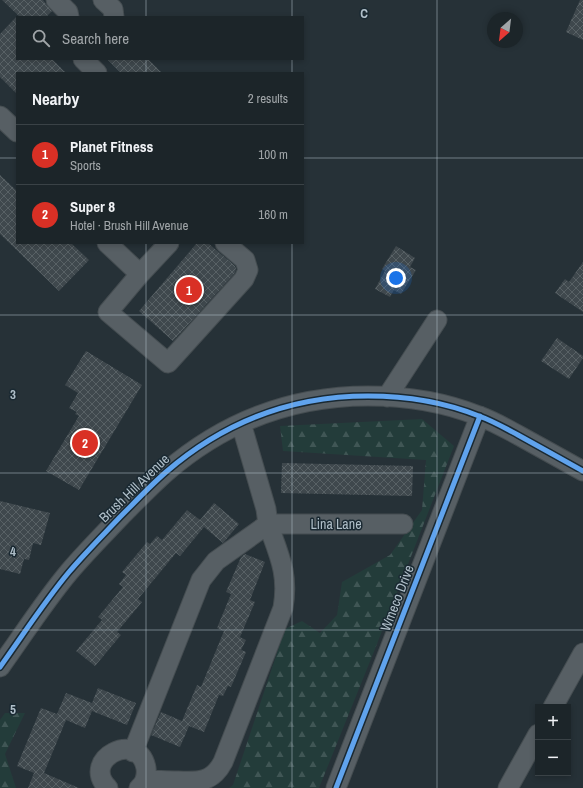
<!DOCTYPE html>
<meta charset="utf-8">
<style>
body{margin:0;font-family:"Archivo Narrow",sans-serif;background:#252d31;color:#f1f3f6}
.controls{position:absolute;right:12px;bottom:12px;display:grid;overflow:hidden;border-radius:0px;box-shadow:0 2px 6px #0003}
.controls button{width:36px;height:36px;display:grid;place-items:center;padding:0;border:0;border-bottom:1px solid #3a4246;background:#1c2529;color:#f1f3f6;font:20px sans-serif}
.compass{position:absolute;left:487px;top:12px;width:36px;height:36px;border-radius:50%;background:#1c2529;box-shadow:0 2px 6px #0003;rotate:208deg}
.you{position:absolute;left:396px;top:278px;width:14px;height:14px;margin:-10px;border:3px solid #fff;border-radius:50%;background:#1a73e8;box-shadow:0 0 0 6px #1a73e833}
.badge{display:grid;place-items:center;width:26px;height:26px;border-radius:50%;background:#d93025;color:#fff;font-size:13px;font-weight:700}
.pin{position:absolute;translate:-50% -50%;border:2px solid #fff;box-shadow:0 1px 4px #0006}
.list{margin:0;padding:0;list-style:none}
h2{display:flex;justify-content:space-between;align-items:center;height:52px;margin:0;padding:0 16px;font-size:17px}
h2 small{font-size:13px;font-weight:400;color:#a0a5a8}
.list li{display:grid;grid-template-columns:26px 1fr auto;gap:12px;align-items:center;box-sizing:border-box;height:60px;padding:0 16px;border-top:1px solid #3a4246}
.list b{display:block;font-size:15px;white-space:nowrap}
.list p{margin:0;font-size:13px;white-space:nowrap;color:#a0a5a8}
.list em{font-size:13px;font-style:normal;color:#a0a5a8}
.icon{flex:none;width:22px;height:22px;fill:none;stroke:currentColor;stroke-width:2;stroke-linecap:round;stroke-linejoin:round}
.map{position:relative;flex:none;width:583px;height:788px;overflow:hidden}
.search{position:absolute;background:#1c2529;box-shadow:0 2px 6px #0003;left:16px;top:16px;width:288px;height:44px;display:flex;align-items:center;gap:10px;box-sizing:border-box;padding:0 14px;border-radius:0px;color:#a0a5a8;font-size:15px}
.panel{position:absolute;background:#1c2529;box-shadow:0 2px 6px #0003;left:16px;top:72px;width:288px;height:172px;border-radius:0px}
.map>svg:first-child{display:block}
.forest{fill:url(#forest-firs)}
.building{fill:url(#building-cross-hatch)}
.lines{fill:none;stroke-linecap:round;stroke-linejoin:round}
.minor-casing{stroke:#454d51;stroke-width:21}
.minor{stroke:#575f64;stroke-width:19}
.cycleway-casing{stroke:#1a2932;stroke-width:8}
.cycleway{stroke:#60a3ed;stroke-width:5}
.grid{fill:none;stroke:#b0bfc9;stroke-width:1;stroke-opacity:0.55}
.labels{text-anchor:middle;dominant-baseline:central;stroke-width:3;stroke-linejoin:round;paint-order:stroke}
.street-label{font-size:14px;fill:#b0bfc9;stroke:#1a2932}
.grid-label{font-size:13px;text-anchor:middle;font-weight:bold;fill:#b0bfc9;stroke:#1a2932;stroke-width:3;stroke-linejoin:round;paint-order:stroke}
</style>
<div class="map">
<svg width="583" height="788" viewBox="0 0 583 788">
<defs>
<pattern id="forest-firs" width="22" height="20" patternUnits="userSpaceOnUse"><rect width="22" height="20" fill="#233c3a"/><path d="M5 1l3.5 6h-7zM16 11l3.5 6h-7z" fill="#405655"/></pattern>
<pattern id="building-cross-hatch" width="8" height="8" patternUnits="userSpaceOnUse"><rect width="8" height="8" fill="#3f484d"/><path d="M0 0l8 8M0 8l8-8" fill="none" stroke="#586165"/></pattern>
</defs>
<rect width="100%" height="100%" fill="#263137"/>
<!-- forest -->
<path class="forest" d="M422 419 454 446 375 649 319 788H229L233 785 285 629 302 621 320 633 337 615 342 582 390 555 422 510 426 460 283 451 280 426Z
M5 713H25L5 754 16 788H0V720Z"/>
<!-- building -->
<path class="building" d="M2 0H43L52 11 46 17H20Z
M580 0H583V40L566 32Z
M17 16V59H52L66 73H17V94L0 77V34Z
M107 59H148L162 73H121Z
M0 175 17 191V243H71L89 260 59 291 0 234Z
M197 243H208L235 266 236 269 235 273 173 341 139 311Z
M396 246 415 258 410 267 416 270 401 294 394 290 390 297 375 289 385 271 382 269Z
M583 262V312L555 293 565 279 569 282Z
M557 338 583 356V358L569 379 541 361Z
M86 351 142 385 79 490 46 471 79 416 75 414 77 412 69 408 78 393 65 385Z
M282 463 413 466 412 496 281 493Z
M0 501 50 513 41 545 33 543 29 560 24 559 20 574 0 569Z
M214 503 239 524 224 542 223 543 204 527 180 556 176 553 138 599 142 602 117 632 121 635 95 666 76 651 102 620 98 617 123 587 119 584 126 575 122 572 147 542 150 544 157 536 162 540 187 510 200 520Z
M245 554 265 562 250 600 255 602 240 637 246 640 241 650 246 652 231 687 228 686 223 696 219 695 204 732 189 726 180 747 151 735 161 712 182 721 197 685 201 687 224 631 217 628 231 594 226 592 241 557Z
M98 688 136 703 127 725 92 711 85 728 66 720 44 773 79 788H28L34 773 17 766 41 708 57 714 66 693 92 703Z"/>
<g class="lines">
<!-- minor casing -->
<g class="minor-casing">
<path id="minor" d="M56 0 68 12 69 17
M103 0 113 9 114 17
M83 59 97 73
M0 116 17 132
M107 243 140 274 108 312 168 363 244 279 248 270 245 260 225 243
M140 274 169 243
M387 397 437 320
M241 423 266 509 268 524H403
M0 667C23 635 44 602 69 572 85 553 103 535 120 517 135 502 150 486 166 472 224 422 291 396 368 396 406 396 444 402 479 416 493 421 505 428 518 435 540 447 561 459 583 471
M553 707 583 653
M133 752 201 580 216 561 268 524C279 555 289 574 283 608L223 762C212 783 198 782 177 781 166 781 156 780 145 780
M108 788C79 759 139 729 146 768 147 775 145 783 139 788
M336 788 480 416
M508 788 538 734"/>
</g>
<!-- minor -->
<use href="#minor" class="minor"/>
<!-- cycleway casing -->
<g class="cycleway-casing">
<path id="cycleway" d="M0 667C23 635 44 602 69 572 85 553 103 535 120 517 135 502 150 486 166 472 224 422 291 396 368 396 406 396 444 402 479 416 493 421 505 428 518 435 540 447 561 459 583 471
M336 788 480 416"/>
</g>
<!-- cycleway -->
<use href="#cycleway" class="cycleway"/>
</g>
<!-- grid -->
<path class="grid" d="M146 0V17M292 0V17M437 0V788M146 59V73M292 59V73M0 158H17M303 158H583M146 243V788M292 243V788M0 315H583M0 473H583M0 630H583"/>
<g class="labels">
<!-- street labels -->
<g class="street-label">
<text transform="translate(134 488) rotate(-44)">Brush Hill Avenue</text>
<text x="336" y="524">Lina Lane</text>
<text transform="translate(397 598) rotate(-69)">Wmeco Drive</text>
</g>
</g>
<g class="grid-label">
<text x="364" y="18">C</text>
<text x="13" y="399">3</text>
<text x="13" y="556">4</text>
<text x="13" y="714">5</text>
</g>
</svg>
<div class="controls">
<button>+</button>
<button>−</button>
</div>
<svg class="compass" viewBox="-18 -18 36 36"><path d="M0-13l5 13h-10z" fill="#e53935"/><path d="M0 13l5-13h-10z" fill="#a0a5a8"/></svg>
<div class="you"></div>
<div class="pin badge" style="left:189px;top:290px">1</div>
<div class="pin badge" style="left:85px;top:443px">2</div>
<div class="search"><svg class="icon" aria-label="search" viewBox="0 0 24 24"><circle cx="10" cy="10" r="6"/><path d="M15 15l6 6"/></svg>Search here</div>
<section class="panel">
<h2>Nearby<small>2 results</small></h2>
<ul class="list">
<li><span class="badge">1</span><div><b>Planet Fitness</b><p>Sports</p></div><em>100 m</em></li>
<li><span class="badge">2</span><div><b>Super 8</b><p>Hotel · Brush Hill Avenue</p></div><em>160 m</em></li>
</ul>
</section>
</div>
